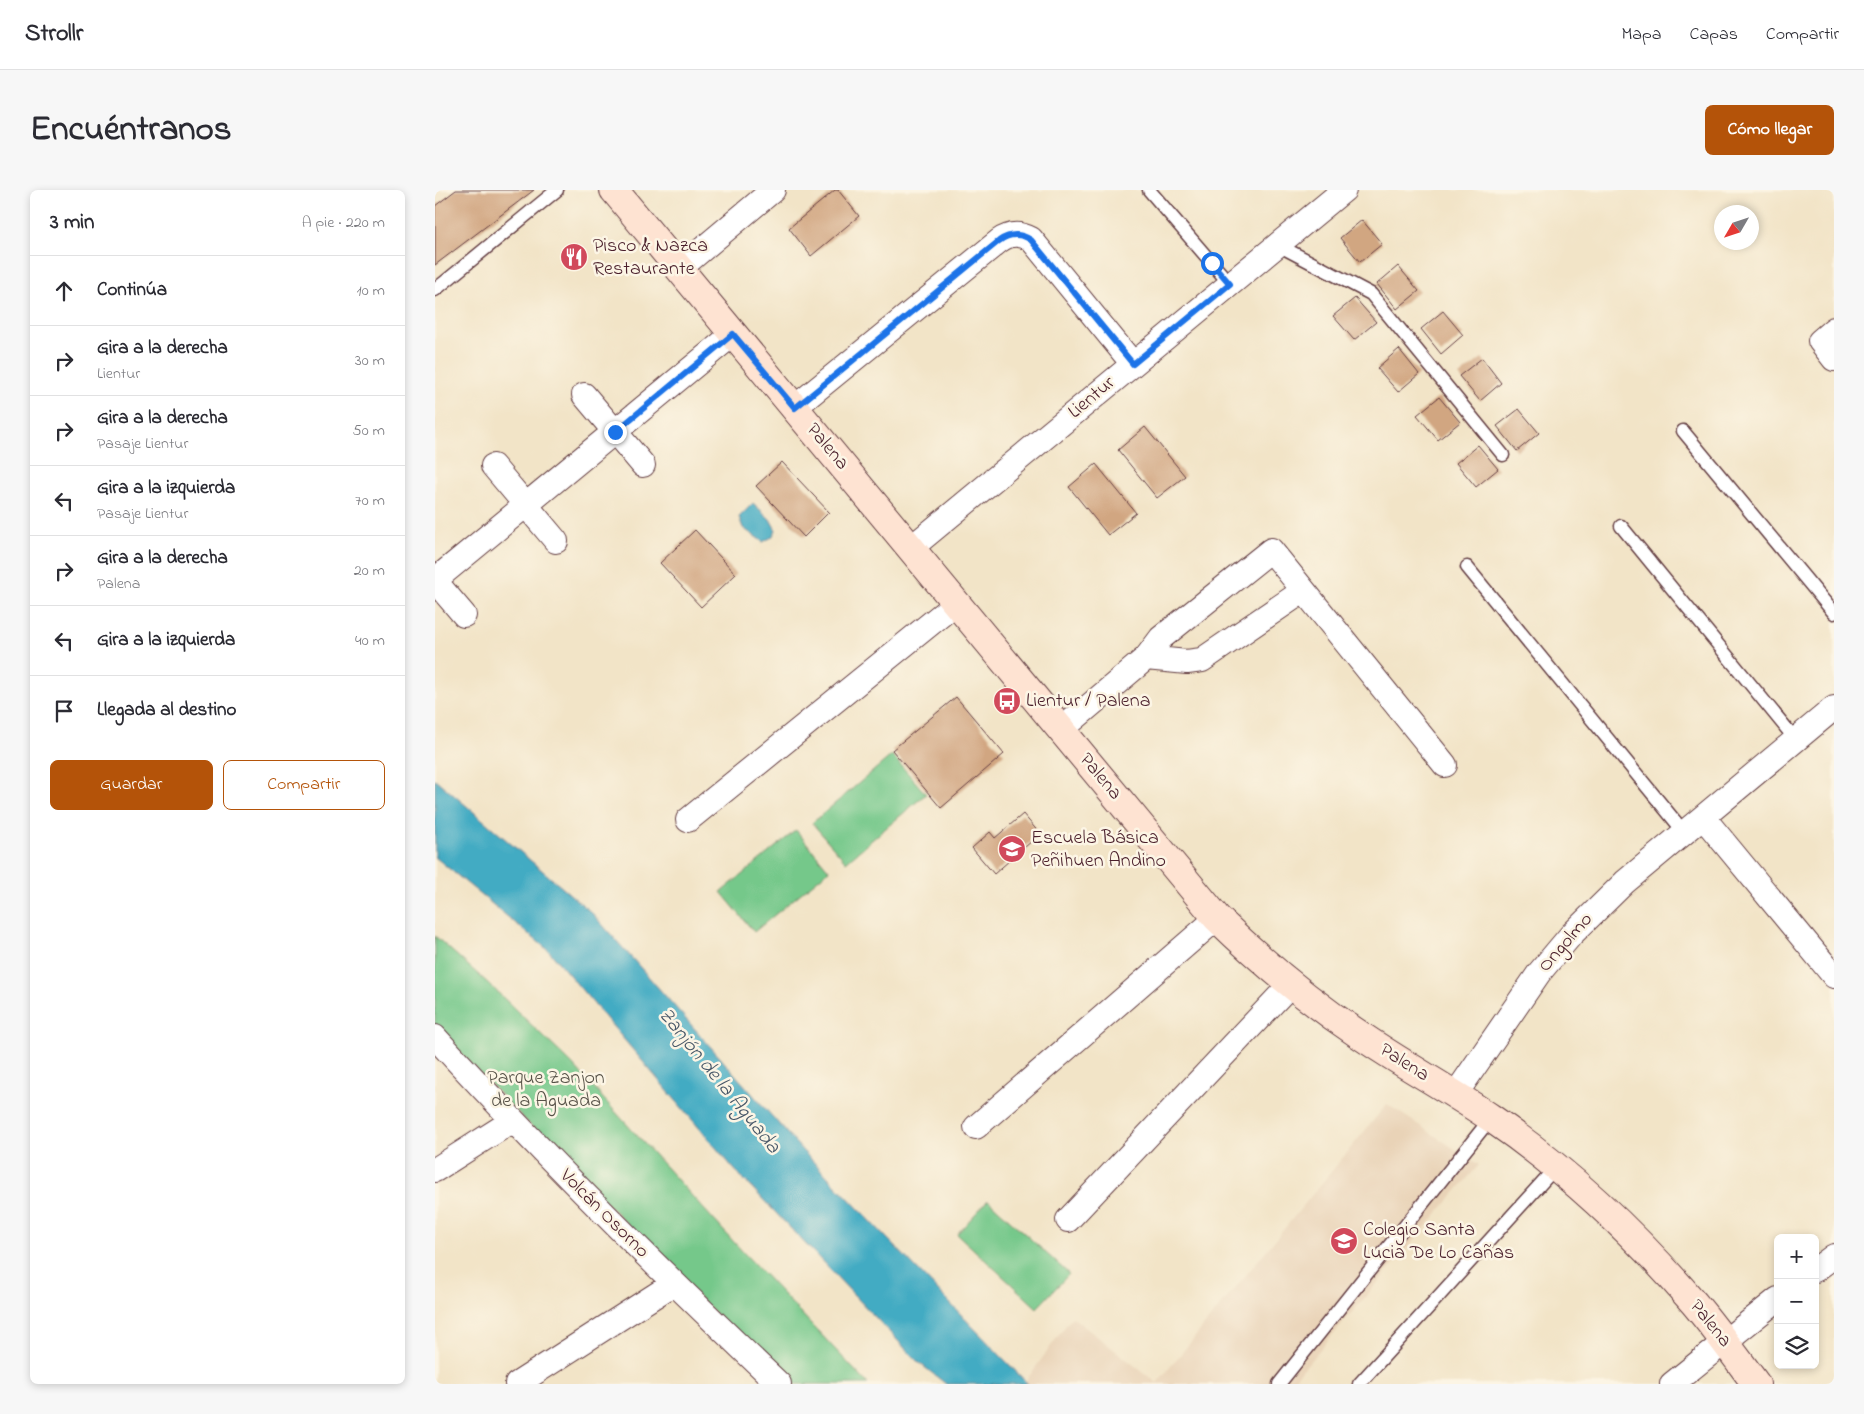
<!DOCTYPE html>
<html lang="es">
<meta charset="utf-8">
<style>
body{margin:0;font-family:"Indie Flower",sans-serif;background:#f7f7f7;color:#2b2b33}
.controls{position:absolute;right:15px;bottom:15px;display:grid;overflow:hidden;border-radius:8px;box-shadow:0 2px 8px #0003}
.controls button{width:45px;height:45px;display:grid;place-items:center;padding:0;border:0;border-bottom:1px solid #e1e1e2;background:#fff;color:#2b2b33;font:25px sans-serif}
.compass{position:absolute;left:1279px;top:15px;width:45px;height:45px;border-radius:50%;background:#fff;box-shadow:0 2px 8px #0003;rotate:231deg}
.stop{position:absolute;width:15px;height:15px;margin:-11px;border:4px solid #1a73e8;border-radius:50%;background:#fff}
.stop.end{background:#1a73e8;border-color:#fff;box-shadow:0 1px 5px #0008}
.list{margin:0;padding:0;list-style:none}
h2{display:flex;justify-content:space-between;align-items:center;height:65px;margin:0;padding:0 20px;font-size:21px}
h2 small{font-size:16px;font-weight:400;color:#7c7c81}
.list li{display:grid;grid-template-columns:32px 1fr auto;gap:15px;align-items:center;box-sizing:border-box;height:70px;padding:0 20px;border-top:1px solid #e1e1e2}
.list b{display:block;font-size:19px;white-space:nowrap}
.list p{margin:0;font-size:16px;white-space:nowrap;color:#7c7c81}
.list em{font-size:16px;font-style:normal;color:#7c7c81}
.actions{display:flex;gap:10px;padding:15px 20px}
.actions a{flex:1;padding:11px 0;border:1px solid #b45309;border-radius:8px;text-align:center;font-size:18px;color:#b45309}
.actions .main{background:#b45309;color:#fff}
.icon{flex:none;width:28px;height:28px;fill:none;stroke:currentColor;stroke-width:2;stroke-linecap:round;stroke-linejoin:round}
.map{position:relative;flex:none;width:1399px;height:1194px;overflow:hidden;border-radius:8px}
header{display:flex;align-items:center;gap:30px;box-sizing:border-box;height:70px;padding:0 25px;background:#fff;border-bottom:1px solid #e1e1e2}
header strong{font-size:24px}
nav{display:flex;gap:28px;margin-inline-start:auto;font-size:18px}
.intro{display:flex;align-items:center;justify-content:space-between;box-sizing:border-box;height:120px;padding:0 30px}
h1{margin:0;font-size:35px}
.button{padding:12px 22px;border-radius:8px;background:#b45309;color:#fff;font-size:18px;font-weight:700}
main{display:flex;gap:30px;padding:0 30px}
aside{flex:1;background:#fff;border-radius:8px;box-shadow:0 2px 8px #0003}
.map>svg:first-child{display:block}
.built{fill:#e9d3b7}
.green{fill:#74c88a;stroke:#5f745a}
.water{fill:#43abc3;stroke:#466577}
.building{fill:#d1a681}
.lines{fill:none;stroke-linecap:round;stroke-linejoin:round}
.lane-casing{stroke:#633d42;stroke-width:15}
.street-casing{stroke:#633d42;stroke-width:26}
.secondary-casing{stroke:#633d42;stroke-width:30}
.lane{stroke:#fff;stroke-width:12}
.street{stroke:#fff;stroke-width:24}
.secondary{stroke:#fee3d2;stroke-width:28}
.route{stroke:#1a73e8;stroke-width:6}
.labels{text-anchor:middle;dominant-baseline:central;stroke-width:5;stroke-linejoin:round;paint-order:stroke}
.poi-label{font-size:20px;fill:#4a1f2b;stroke:#fcf5e5;text-anchor:start}
.street-label{font-size:20px;fill:#4a1f2b;stroke:#fcf5e5}
.park-label{font-size:20px;fill:#575248;stroke:#fcf5e5}
.water-label{font-size:21px;font-style:italic;fill:#475768;stroke:#fcf5e5}
</style>
<header>
<strong>Strollr</strong>
<nav><a>Mapa</a><a>Capas</a><a>Compartir</a></nav>
</header>
<div class="intro"><h1>Encuéntranos</h1><a class="button">Cómo llegar</a></div>
<main>
<aside>
<h2>3 min<small>A pie · 220 m</small></h2>
<ul class="list">
<li><svg class="icon" aria-label="ahead" viewBox="0 0 24 24"><path d="M12 20V5M6 11l6-6 6 6"/></svg><div><b>Continúa</b></div><em>10 m</em></li>
<li><svg class="icon" aria-label="right" viewBox="0 0 24 24"><path d="M7 20v-9h11M14 6l5 5-5 5"/></svg><div><b>Gira a la derecha</b><p>Lientur</p></div><em>30 m</em></li>
<li><svg class="icon" aria-label="right" viewBox="0 0 24 24"><path d="M7 20v-9h11M14 6l5 5-5 5"/></svg><div><b>Gira a la derecha</b><p>Pasaje Lientur</p></div><em>50 m</em></li>
<li><svg class="icon" aria-label="left" viewBox="0 0 24 24"><path d="M17 20v-9H6M10 6l-5 5 5 5"/></svg><div><b>Gira a la izquierda</b><p>Pasaje Lientur</p></div><em>70 m</em></li>
<li><svg class="icon" aria-label="right" viewBox="0 0 24 24"><path d="M7 20v-9h11M14 6l5 5-5 5"/></svg><div><b>Gira a la derecha</b><p>Palena</p></div><em>20 m</em></li>
<li><svg class="icon" aria-label="left" viewBox="0 0 24 24"><path d="M17 20v-9H6M10 6l-5 5 5 5"/></svg><div><b>Gira a la izquierda</b></div><em>40 m</em></li>
<li><svg class="icon" aria-label="arrive" viewBox="0 0 24 24"><path d="M6 21V4h12l-3 4 3 4H6"/></svg><div><b>Llegada al destino</b></div></li>
</ul>
<div class="actions"><a class="main">Guardar</a><a>Compartir</a></div>
</aside>
<div class="map">
<svg width="1399" height="1194" viewBox="0 0 1399 1194">
<rect width="100%" height="100%" fill="#fcf5e5"/>
<filter id="ink" filterUnits="userSpaceOnUse"><feTurbulence type="fractalNoise" baseFrequency=".02" numOctaves="2"/><feDisplacementMap in="SourceGraphic" scale="10" xChannelSelector="R" yChannelSelector="G"/><feConvolveMatrix kernelMatrix="1 2 1 2 8 2 1 2 1" color-interpolation-filters="sRGB"/></filter>
<filter id="wash" filterUnits="userSpaceOnUse"><feTurbulence type="fractalNoise" baseFrequency=".0096" numOctaves="4" result="noise"/><feDisplacementMap in="SourceGraphic" scale="20" xChannelSelector="R" yChannelSelector="G"/><feGaussianBlur stdDeviation="1.12" result="paint"/><feColorMatrix in="noise" values="0 0 0 0 0 0 0 0 0 0 0 0 0 0 0 0 0 1.4 0 .05"/><feComposite in="paint" operator="in"/></filter>
<g filter="url(#wash)">
<rect width="100%" height="100%" fill="#f2e4c7"/>
<!-- built -->
<path class="built" d="M952 914 1044 975 855 1194H593L590 1192 637 1127 722 1193Z"/>
<!-- green -->
<path class="green" d="M457 565 491 604 411 672 377 633Z
M361 640 394 680 319 742 286 702Z
M0 746 54 794 137 874 308 1062 433 1194H349L0 838Z
M553 1010 634 1084 602 1118 522 1044Z"/>
<!-- water -->
<path class="water" d="M318 313 335 329 341 340 337 347 328 352 308 338 304 327Z
M0 589 157 723 367 960 593 1194H511L483 1172 299 979 113 760 0 667Z"/>
<g id="blocks">
<!-- building -->
<path class="building" d="M21 0H99L0 75V16Z
M400 0H403L424 26 376 66 354 38Z
M927 30 947 54 925 72 905 48Z
M963 76 984 101 962 119 942 94Z
M920 108 941 132 919 150 898 126Z
M1008 121 1028 145 1006 164 986 139Z
M964 159 984 184 963 202 942 178Z
M1047 168 1066 193 1045 211 1024 186Z
M1004 207 1025 232 1003 250 982 225Z
M1084 219 1104 243 1082 261 1062 236Z
M710 237 750 286 722 308 683 260Z
M1043 255 1063 279 1041 297 1021 273Z
M347 272 394 322 369 347 321 296Z
M661 274 701 323 673 345 634 297Z
M260 340 301 384 266 417 225 373Z
M521 507 569 564 506 618 457 560Z
M588 624 605 644 559 684 537 658 555 642 560 648Z"/>
</g>
</g>
<g filter="url(#ink)">
<use href="#blocks" fill-opacity="0" stroke="#633d42" stroke-width="1"/>
<g class="lines">
<!-- lane casing -->
<g class="lane-casing">
<path id="lane" d="M714 0 795 94
M843 55 936 104 1068 265
M0 100 122 0
M1248 241 1399 423
M1186 336 1361 550
M1032 377 1249 642
M844 1194 1056 928
M924 1194 1121 977"/>
</g>
<!-- street casing -->
<g class="street-casing">
<path id="street" d="M244 79 338 0
M1399 139 1385 151 1399 169
M149 205 208 275
M359 218 564 51C575 43 585 43 596 49L698 174
M58 276 121 351
M476 358 909 0
M0 390 298 144
M0 391 29 425
M711 468 752 472 767 470 868 401
M626 540 711 468 726 448 836 360 1010 575
M1268 627 1399 786
M253 630 521 413
M0 847C110 967 226 1082 344 1194
M1020 905 1104 783 1136 745 1190 692 1399 518
M541 937 782 728
M0 980 77 931
M633 1030 855 795
M1380 1080 1399 1066
M82 1194 238 1094
M1237 1194 1343 1109"/>
</g>
<!-- secondary casing -->
<g class="secondary-casing">
<path id="secondary" d="M179 0 782 728C826 771 871 809 922 843 965 873 1012 898 1056 928 1132 980 1200 1044 1259 1113 1281 1139 1301 1167 1321 1194"/>
</g>
<!-- lane -->
<use href="#lane" class="lane"/>
<!-- street -->
<use href="#street" class="street"/>
<!-- secondary -->
<use href="#secondary" class="secondary"/>
</g>
</g>
<g class="lines" filter="url(#ink)">
<!-- route -->
<path class="route" d="M180 242 298 144 360 218 564 51C575 43 585 43 596 50L698 174 795 94 777 73"/>
</g>
<!-- icons -->
<defs>
<g id="restaurant-disc" transform="scale(1.4375)"><circle r="9.5" fill="#d1495b" stroke="#fcf5e5"/><path d="M-5-6h1v4h1v-4h1v4h1v-4h1v5L-1.5 .5V6h-2V.5L-5-1ZM5-6V6H3V1.5H1.5Q1.5-4 5-6Z" fill="#fff"/></g>
<g id="bus-disc" transform="scale(1.4375)"><circle r="9.5" fill="#d1495b" stroke="#fcf5e5"/><path d="M-5-6H5V4H4V6H2V4H-2V6H-4V4H-5ZM-3.5-4V0h7V-4ZM-3.5 1.2v1.5H-2V1.2ZM2 1.2v1.5H3.5V1.2Z" fill="#fff"/></g>
<g id="school-disc" transform="scale(1.4375)"><circle r="9.5" fill="#d1495b" stroke="#fcf5e5"/><path d="M0-5L7-2L0 1L-7-2ZM-4 1L0 2.5L4 1V4Q0 6-4 4Z" fill="#fff"/></g>
</defs>
<g fill-rule="evenodd">
<use href="#restaurant-disc" x="139" y="67"/>
<use href="#bus-disc" x="572" y="511"/>
<use href="#school-disc" x="577" y="659"/>
<use href="#school-disc" x="909" y="1051"/>
</g>
<g class="labels">
<!-- poi labels -->
<g class="poi-label">
<text x="158" y="56">Pisco &amp; Nazca<tspan x="158" dy="23">Restaurante</tspan></text>
<text x="591" y="511">Lientur / Palena</text>
<text x="596" y="648">Escuela Básica<tspan x="596" dy="23">Peñihuen Andino</tspan></text>
<text x="928" y="1040">Colegio Santa<tspan x="928" dy="23">Lucia De Lo Cañas</tspan></text>
</g>
<!-- street labels -->
<g class="street-label">
<text transform="translate(657 208) rotate(-40)">Lientur</text>
<text transform="translate(392 257) rotate(50)">Palena</text>
<text transform="translate(665 587) rotate(50)">Palena</text>
<text transform="translate(1131 753) rotate(-49)">Ongolmo</text>
<text transform="translate(969 873) rotate(32)">Palena</text>
<text transform="translate(169 1024) rotate(45)">Volcán Osorno</text>
<text transform="translate(1275 1134) rotate(51)">Palena</text>
</g>
<!-- park labels -->
<g class="park-label">
<text x="111" y="888">Parque Zanjon<tspan x="111" dy="23">de la Aguada</tspan></text>
</g>
<!-- water labels -->
<g class="water-label">
<text transform="translate(284 891) rotate(51)">Zanjón de la Aguada</text>
</g>
</g>
</svg>
<div class="controls">
<button>+</button>
<button>−</button>
<button><svg class="icon" aria-label="layers" viewBox="0 0 24 24"><path d="M12 4l9 5-9 5-9-5zM3 14l9 5 9-5"/></svg></button>
</div>
<svg class="compass" viewBox="-18 -18 36 36"><path d="M0-13l5 13h-10z" fill="#e53935"/><path d="M0 13l5-13h-10z" fill="#7c7c81"/></svg>
<div class="stop" style="left:777px;top:73px"></div>
<div class="stop end" style="left:180px;top:242px"></div>
</div>
</main>
